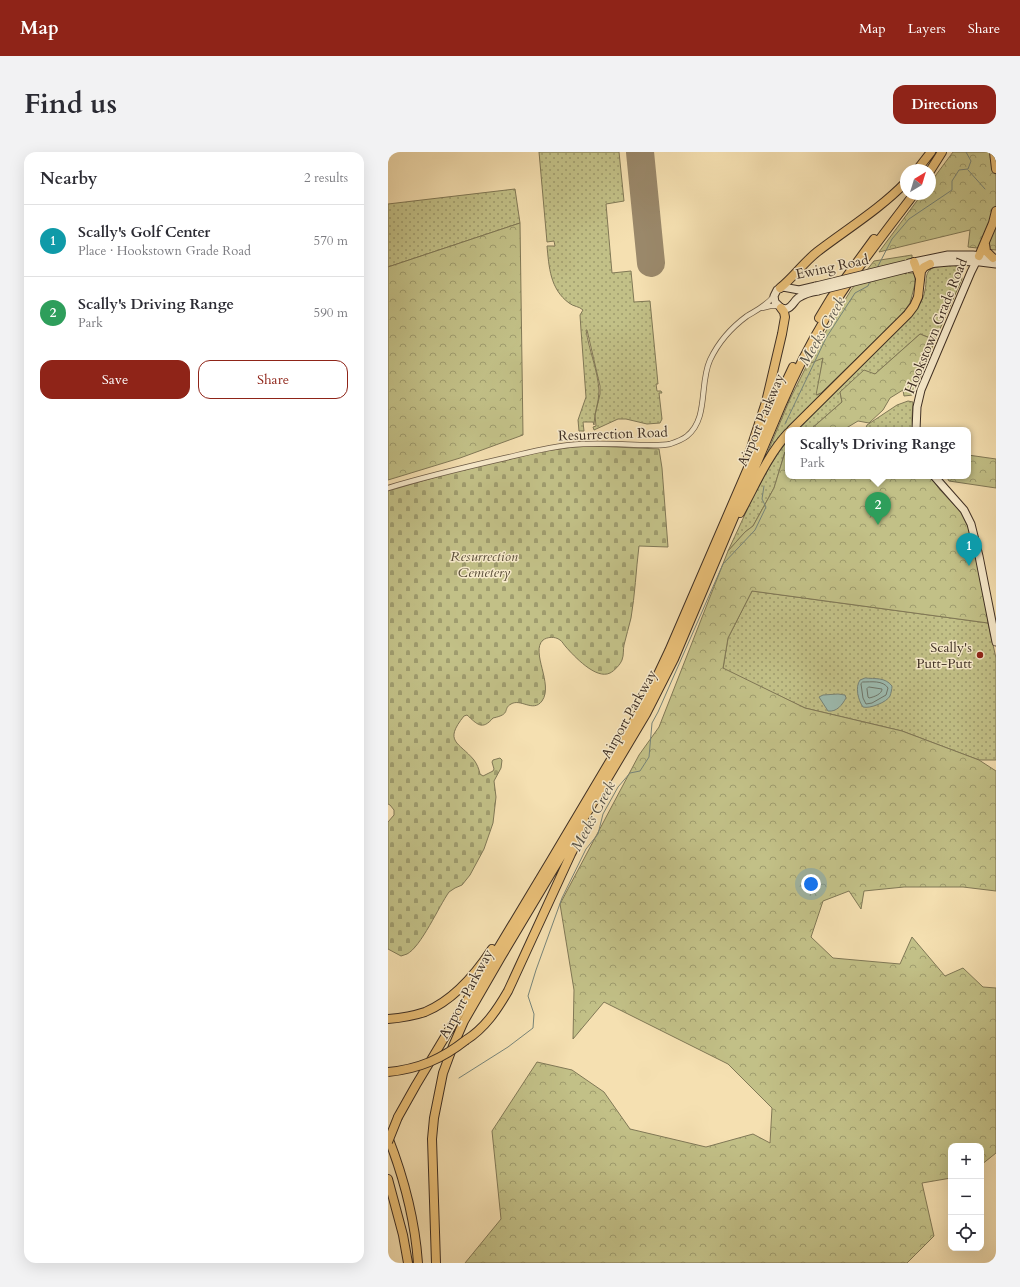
<!DOCTYPE html>
<meta charset="utf-8">
<style>
body{margin:0;font-family:Cardo,serif;background:#f2f2f3;color:#2b2b33}
.controls{position:absolute;right:12px;bottom:12px;display:grid;overflow:hidden;border-radius:8px;box-shadow:0 4px 16px #0002}
.controls button{width:36px;height:36px;display:grid;place-items:center;padding:0;border:0;border-bottom:1px solid #e1e1e2;background:#fff;color:#2b2b33;font:20px sans-serif}
.compass{position:absolute;left:512px;top:12px;width:36px;height:36px;border-radius:50%;background:#fff;box-shadow:0 4px 16px #0002;rotate:38deg}
.you{position:absolute;left:423px;top:732px;width:14px;height:14px;margin:-10px;border:3px solid #fff;border-radius:50%;background:#1a73e8;box-shadow:0 0 0 6px #1a73e833}
.badge{display:grid;place-items:center;width:26px;height:26px;border-radius:50%;background:#8f2418;color:#fff;font-size:13px;font-weight:700}
.pin{position:absolute;translate:-50% -33px;filter:drop-shadow(0 1px 2px #0008)}
.pin::after{content:'';position:absolute;top:21px;width:14px;height:12px;background:inherit;clip-path:polygon(0 0,100% 0,50% 100%)}
.popup{position:absolute;left:397px;top:275px;width:186px;height:52px;box-sizing:border-box;display:grid;place-content:center;border-radius:8px;background:#fff;filter:drop-shadow(0 1px 3px #0005);font-size:13px;white-space:nowrap;color:#7c7c81}
.popup b{font-size:15px;color:#2b2b33}
.popup::after{content:'';position:absolute;left:50%;top:100%;margin-left:-8px;border:8px solid transparent;border-top-color:#fff}
.list{margin:0;padding:0;list-style:none}
h2{display:flex;justify-content:space-between;align-items:center;height:52px;margin:0;padding:0 16px;font-size:17px}
h2 small{font-size:13px;font-weight:400;color:#7c7c81}
.list li{display:grid;grid-template-columns:26px 1fr auto;gap:12px;align-items:center;box-sizing:border-box;height:72px;padding:0 16px;border-top:1px solid #e1e1e2}
.list b{display:block;font-size:15px;white-space:nowrap}
.list p{margin:0;font-size:13px;white-space:nowrap;color:#7c7c81}
.list em{font-size:13px;font-style:normal;color:#7c7c81}
.actions{display:flex;gap:8px;padding:12px 16px}
.actions a{flex:1;padding:9px 0;border:1px solid #8f2418;border-radius:12px;text-align:center;font-size:14px;color:#8f2418}
.actions .main{background:#8f2418;color:#fff}
.icon{flex:none;width:22px;height:22px;fill:none;stroke:currentColor;stroke-width:2;stroke-linecap:round;stroke-linejoin:round}
.map{position:relative;flex:none;width:608px;height:1111px;overflow:hidden;border-radius:12px}
header{display:flex;align-items:center;gap:24px;box-sizing:border-box;height:56px;padding:0 20px;background:#8f2418;color:#fff}
header strong{font-size:19px}
nav{display:flex;gap:22px;margin-inline-start:auto;font-size:14px}
.intro{display:flex;align-items:center;justify-content:space-between;box-sizing:border-box;height:96px;padding:0 24px}
h1{margin:0;font-size:28px}
.button{padding:10px 18px;border-radius:12px;background:#8f2418;color:#fff;font-size:14px;font-weight:700}
main{display:flex;gap:24px;padding:0 24px}
aside{flex:1;background:#fff;border-radius:12px;box-shadow:0 4px 16px #0002}
.map>svg:first-child{display:block}
.grass{fill:url(#grass-dots);stroke:#807856}
.forest{fill:url(#forest-crowns);stroke:#807856}
.cemetery{fill:url(#cemetery-stones);stroke:#807856}
.water{fill:#9dbcb1;stroke:#778479}
.lines{fill:none;stroke-linecap:round;stroke-linejoin:round}
.shore{stroke:#6e766a;stroke-width:1}
.stream{stroke:#778479;stroke-width:1}
.runway{stroke:#9a886a;stroke-width:28}
.street-casing{stroke:#6c5b47;stroke-width:6}
.secondary-casing{stroke:#3e2f24;stroke-width:9}
.highway-casing{stroke:#3e2f24;stroke-width:10}
.street{stroke:#f8ebcc;stroke-width:4.5}
.secondary{stroke:#f8ebcc;stroke-width:7}
.highway{stroke:#eac078;stroke-width:8}
.secondary-bridge-casing{stroke:#3e2f24;stroke-width:9;stroke-linecap:butt}
.highway-bridge-casing{stroke:#3e2f24;stroke-width:10;stroke-linecap:butt}
.secondary-bridge{stroke:#f8ebcc;stroke-width:7}
.highway-bridge{stroke:#eac078;stroke-width:8}
.poi-dot{fill:#8f2418;stroke:#f8ebcc;stroke-width:1.5}
.labels{text-anchor:middle;dominant-baseline:central;stroke-width:3;stroke-linejoin:round;paint-order:stroke}
.street-label{font-size:14px;fill:#3e2f24;stroke:#f8ebcc}
.park-label{font-size:14px;font-style:italic;fill:#584c38;stroke:#f8ebcc}
.poi-label{font-size:14px;fill:#3e2f24;stroke:#f8ebcc;text-anchor:end}
.water-label{font-size:15px;font-style:italic;fill:#565247;stroke:#f8ebcc}
</style>
<header>
<strong>Map</strong>
<nav><a>Map</a><a>Layers</a><a>Share</a></nav>
</header>
<div class="intro"><h1>Find us</h1><a class="button">Directions</a></div>
<main>
<aside>
<h2>Nearby<small>2 results</small></h2>
<ul class="list">
<li><span class="badge" style="background:#0f9aa8">1</span><div><b>Scally's Golf Center</b><p>Place · Hookstown Grade Road</p></div><em>570 m</em></li>
<li><span class="badge" style="background:#2e9e5b">2</span><div><b>Scally's Driving Range</b><p>Park</p></div><em>590 m</em></li>
</ul>
<div class="actions"><a class="main">Save</a><a>Share</a></div>
</aside>
<div class="map">
<svg width="608" height="1111" viewBox="0 0 608 1111">
<defs>
<pattern id="grass-dots" width="8" height="8" patternUnits="userSpaceOnUse"><rect width="8" height="8" fill="#c2c087"/><path d="M2 2h.1M6 6h.1" fill="none" stroke="#9f9c6e" stroke-width="1.8" stroke-linecap="round"/></pattern>
<pattern id="forest-crowns" width="20" height="18" patternUnits="userSpaceOnUse"><rect width="20" height="18" fill="#c2c087"/><path d="M2 6a3 3 0 1 1 6 0M12 15a3 3 0 1 1 6 0" fill="none" stroke="#9f9c6e"/></pattern>
<pattern id="cemetery-stones" width="16" height="16" patternUnits="userSpaceOnUse"><rect width="16" height="16" fill="#c2c087"/><path d="M2 7V4a2 2 0 0 1 4 0v3zM10 15v-3a2 2 0 0 1 4 0v3z" fill="#9f9c6e"/></pattern>
</defs>
<rect width="100%" height="100%" fill="#f5e0b1"/>
<filter id="stains"><feTurbulence type="fractalNoise" baseFrequency=".005" numOctaves="4"/><feColorMatrix values="0 0 0 0 .2 0 0 0 0 .09 0 0 0 0 .02 0 0 0 .5 -.17"/></filter>
<radialGradient id="worn" r=".72"><stop offset=".6" stop-color="#630" stop-opacity="0"/><stop offset="1" stop-color="#630" stop-opacity=".3"/></radialGradient>
<!-- grass -->
<path class="grass" d="M151 0H231L236 49 218 52 224 121 243 119 246 150 262 149 270 232H268L269 239H273L274 241H271L274 267 272 271 259 272 238 267H230L206 278 205 275 208 274 207 263 212 242V234L199 178H198C201 198 210 219 211 239 211 251 206 261 206 273L205 270H195L196 279H191L190 268 198 245 193 178 192 163 195 158C191 154 186 155 181 151 162 137 161 115 159 94H167L166 89 159 90Z
M127 37 132 71 0 115V52Z
M565 113C572 115 573 120 574 127L547 188 532 182 487 222 452 240 454 250 422 278H408L526 161C530 154 536 147 537 138 539 132 536 121 543 117 548 114 558 114 565 113Z
M496 181 375 311 402 247 427 197 423 210 435 205 429 243 433 241Z
M520 249 525 250 524 267 525 278H477L479 273 509 253Z
M400 288V297L397 300 386 336 365 374 357 380 340 399C358 361 374 321 400 288Z
M364 439 600 471 608 506V608H591L514 579 417 556 335 517 340 486Z"/>
<!-- forest -->
<path class="forest" d="M565 0H608V98L580 95 582 78 491 100 534 42H542V31Z
M132 71 135 283 72 306 0 328V115Z
M524 103V107L516 110 520 121H525L527 123V132L522 151 514 162 502 175 467 208 433 241 428 243 435 206 423 211 427 197 463 138 486 109Z
M532 182 547 188 525 243 516 244 515 238 502 246 495 258 481 271 470 269 455 278H422L454 250 452 240 476 218 487 222Z
M400 297V324H542L552 338 574 361 585 386 595 432 600 471 364 439 340 486 335 516 417 556 514 579 591 608 608 619V739L575 735H516L476 739 473 757 461 739 435 749 423 785 445 806 512 812 524 785 557 824 575 816 595 835 608 836V1001L593 1013V994H563V1026L534 1031 546 1084 519 1111H77L113 1067 104 979 149 910 184 918 216 940 242 977 318 995 365 982 382 991 384 956 340 912 216 850 185 887 186 838 172 752 251 603 271 575 340 399 357 380 365 374 386 336 397 300Z
M580 303 608 307V336L561 329 558 324H580Z"/>
<!-- cemetery -->
<path class="cemetery" d="M205 294 271 297 274 316 280 395 251 394C248 418 247 443 243 466 241 475 238 484 236 493 235 497 236 503 234 508 232 513 226 519 222 521 208 528 186 504 178 495 176 493 174 489 172 488 167 484 159 485 155 488 142 500 166 532 154 549 145 561 133 546 123 552 114 557 124 562 105 566 94 579 89 572 79 563L76 564C55 590 71 590 86 608 89 612 91 617 92 622L95 624 105 619 106 617 104 610 105 608 112 606 114 608 113 616 106 629 108 645 105 671 96 697 82 723 74 733 67 736 61 740C51 754 33 795 19 802 17 803 15 803 13 804L0 797V670L6 663V658L2 653 0 652V339L65 320 152 300 185 295Z"/>
<!-- water -->
<path class="water" d="M477 526C487 527 497 525 504 534 504 537 503 541 502 544 499 550 482 557 475 555 470 548 467 535 472 528Z
M450 542 457 543 458 546C454 553 449 560 440 559L431 545 435 543Z"/>
<g class="lines">
<!-- shore -->
<path class="shore" d="M475 530C483 530 495 528 500 536L498 543 484 551 478 552 475 546 473 532Z
M481 535 494 537C494 542 486 545 481 546L480 545 479 537Z"/>
<!-- stream -->
<path class="stream" d="M580 18 597 37
M489 116 504 87 521 67 564 38V29L571 18 580 17 583 9 578 0
M397 272 438 186 467 141 480 134 482 129
M71 926 120 895 145 876 146 862 140 844 148 818 174 746 198 697 210 682 215 662 230 635 242 621 252 619 261 605 264 571 270 560 335 412 367 378 378 355 374 347 376 334"/>
<!-- runway -->
<path class="runway" d="M252 0 263 111"/>
<!-- street casing -->
<g class="street-casing">
<path id="street" d="M374 156 382 154H389
M0 336C39 324 78 315 117 306 143 300 168 293 195 292 214 291 233 292 252 293 262 293 273 294 282 292 288 290 294 288 299 284 321 266 311 232 322 208 330 191 344 175 359 164 369 158 378 154 386 144"/>
</g>
<!-- secondary casing -->
<g class="secondary-casing">
<path id="secondary" d="M521 111 560 103H585L606 106
M518 117C549 109 576 107 608 112
M428 134 411 138 395 135 389 138 386 144 387 150 393 156 398 157C405 155 405 150 410 146 416 142 423 140 430 139
M528 278 529 255 533 238 583 120 591 104
M546 324 576 358 583 372 591 404 608 490"/>
</g>
<!-- highway casing -->
<g class="highway-casing">
<path id="highway" d="M606 0 608 17
M529 18 543 0
M542 19 554 0
M597 92 598 99 605 106
M591 104 605 71 608 59
M526 110 532 126
M392 136C405 126 415 111 429 100 459 77 492 57 518 30
M431 166 443 146 486 87
M403 278 520 162 526 154 530 145 533 119 536 115 542 112
M360 305 378 250 394 182 397 165 396 160 393 156
M352 361C367 334 379 304 400 281
M0 867C12 866 25 864 37 860 66 848 87 823 104 797
M78 888C97 876 109 858 120 839L183 702 199 671
M10 965 28 933 162 710 256 552 281 499 388 251 405 215
M0 985C16 1026 27 1068 30 1111
M0 1027 15 1083 20 1111
M48 1111 44 987 46 966 55 921 65 894 76 869 113 805 258 562 286 507 393 254C406 224 420 195 437 167 463 123 495 83 526 42"/>
</g>
<!-- street -->
<use href="#street" class="street"/>
<!-- secondary -->
<use href="#secondary" class="secondary"/>
<!-- highway -->
<use href="#highway" class="highway"/>
<!-- secondary-bridge casing -->
<g class="secondary-bridge-casing">
<path id="secondary-bridge" d="M428 134 518 112
M430 139 518 117"/>
</g>
<!-- highway-bridge casing -->
<g class="highway-bridge-casing">
<path id="highway-bridge" d="M0 920C31 917 54 907 78 888
M0 990 10 965"/>
</g>
<!-- secondary-bridge -->
<use href="#secondary-bridge" class="secondary-bridge"/>
<!-- highway-bridge -->
<use href="#highway-bridge" class="highway-bridge"/>
</g>
<!-- markers -->
<circle class="poi-dot" cx="592" cy="503" r="4"/>
<g class="labels">
<!-- street labels -->
<g class="street-label">
<text transform="translate(444 115) rotate(-12)">Ewing Road</text>
<text transform="translate(548 174) rotate(-68)">Hookstown Grade Road</text>
<text transform="translate(373 268) rotate(-67)">Airport Parkway</text>
<text transform="translate(225 282) rotate(-2)">Resurrection Road</text>
<text transform="translate(241 562) rotate(-61)">Airport Parkway</text>
<text transform="translate(78 842) rotate(-62)">Airport Parkway</text>
</g>
<!-- park labels -->
<g class="park-label">
<text x="96" y="404">Resurrection<tspan x="96" dy="16">Cemetery</tspan></text>
</g>
<!-- poi labels -->
<g class="poi-label">
<text x="584" y="495">Scally's<tspan x="584" dy="16">Putt-Putt</tspan></text>
</g>
<!-- water labels -->
<g class="water-label">
<text transform="translate(434 179) rotate(-60)">Meeks Creek</text>
<text transform="translate(205 664) rotate(-62)">Meeks Creek</text>
</g>
</g>
<rect width="100%" height="100%" filter="url(#stains)"/>
<rect width="100%" height="100%" fill="url(#worn)"/>
</svg>
<div class="controls">
<button>+</button>
<button>−</button>
<button><svg class="icon" aria-label="locate" viewBox="0 0 24 24"><circle cx="12" cy="12" r="6"/><path d="M12 2v4M12 18v4M2 12h4M18 12h4"/></svg></button>
</div>
<svg class="compass" viewBox="-18 -18 36 36"><path d="M0-13l5 13h-10z" fill="#e53935"/><path d="M0 13l5-13h-10z" fill="#7c7c81"/></svg>
<div class="you"></div>
<div class="pin badge" style="left:581px;top:414px;background:#0f9aa8">1</div>
<div class="pin badge" style="left:490px;top:373px;background:#2e9e5b">2</div>
<div class="popup"><b>Scally's Driving Range</b>Park</div>
</div>
</main>
